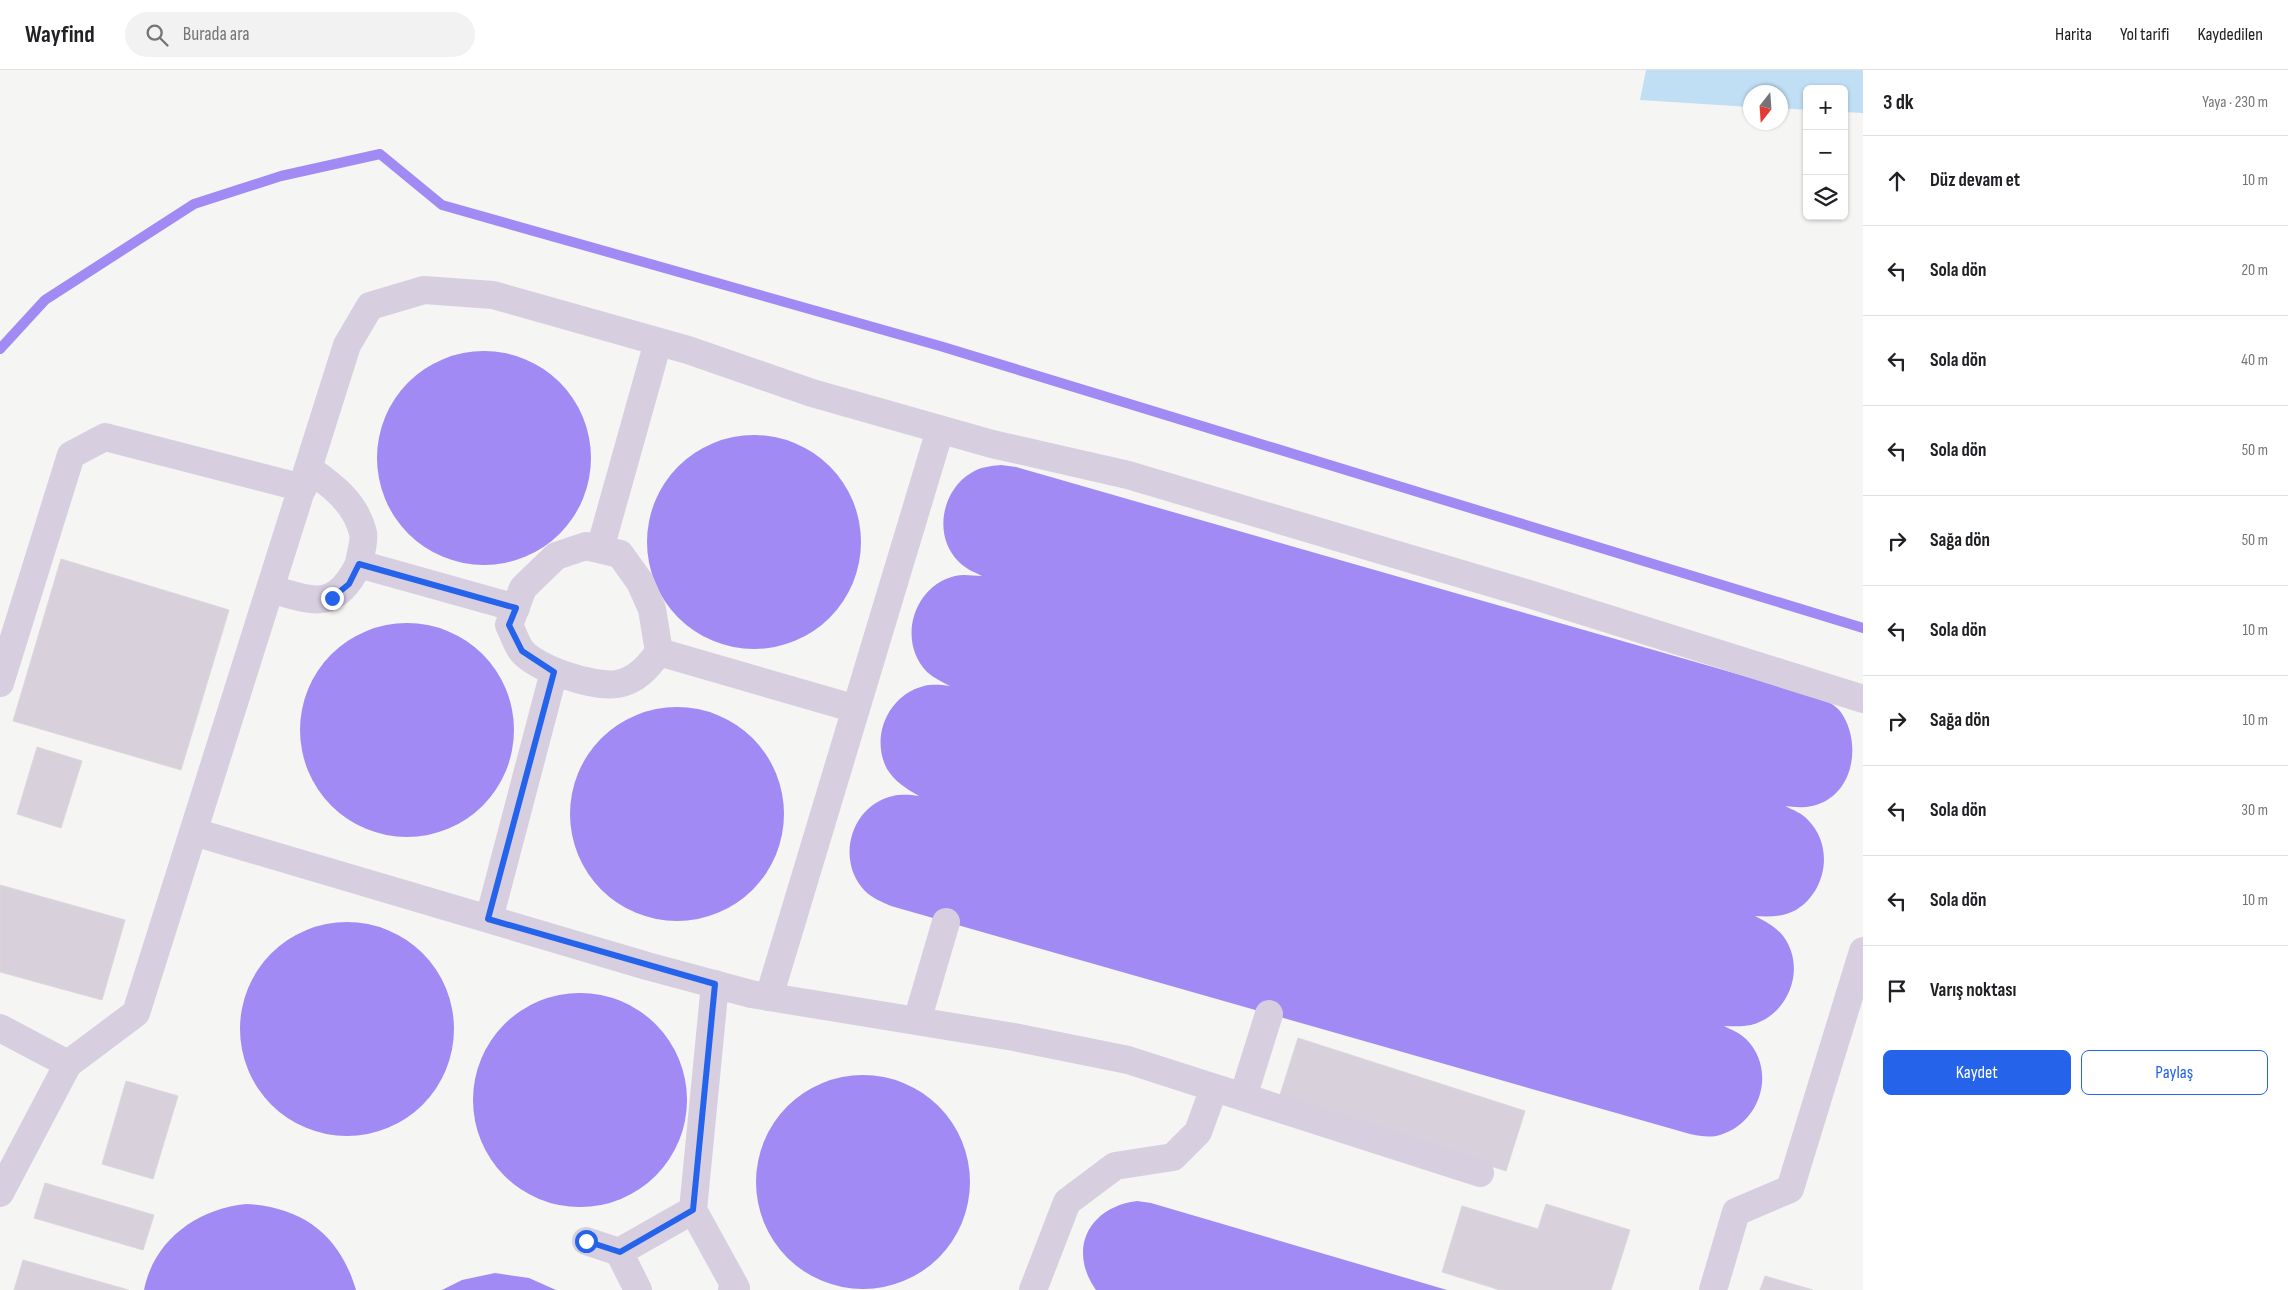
<!DOCTYPE html>
<html lang="tr">
<meta charset="utf-8">
<style>
body{margin:0;font-family:"Sofia Sans Condensed",sans-serif;background:#f2f2f2;color:#202124}
.controls{position:absolute;right:15px;top:15px;display:grid;overflow:hidden;border-radius:8px;box-shadow:0 1px 4px #0004}
.controls button{width:45px;height:45px;display:grid;place-items:center;padding:0;border:0;border-bottom:1px solid #e0e0e0;background:#fff;color:#202124;font:25px sans-serif}
.compass{position:absolute;left:1743px;top:15px;width:45px;height:45px;border-radius:50%;background:#fff;box-shadow:0 1px 4px #0004;rotate:197deg}
.stop{position:absolute;width:15px;height:15px;margin:-11px;border:4px solid #2563eb;border-radius:50%;background:#fff}
.stop.end{background:#2563eb;border-color:#fff;box-shadow:0 1px 5px #0008}
.list{margin:0;padding:0;list-style:none}
h2{display:flex;justify-content:space-between;align-items:center;height:65px;margin:0;padding:0 20px;font-size:21px}
h2 small{font-size:16px;font-weight:400;color:#757577}
.list li{display:grid;grid-template-columns:32px 1fr auto;gap:15px;align-items:center;box-sizing:border-box;height:90px;padding:0 20px;border-top:1px solid #e0e0e0}
.list b{display:block;font-size:19px;white-space:nowrap}
.list em{font-size:16px;font-style:normal;color:#757577}
.actions{display:flex;gap:10px;padding:15px 20px}
.actions a{flex:1;padding:11px 0;border:1px solid #2563eb;border-radius:8px;text-align:center;font-size:18px;color:#2563eb}
.actions .main{background:#2563eb;color:#fff}
.icon{flex:none;width:28px;height:28px;fill:none;stroke:currentColor;stroke-width:2;stroke-linecap:round;stroke-linejoin:round}
.map{position:relative;flex:none;width:1863px;height:1220px;overflow:hidden}
header{display:flex;align-items:center;gap:30px;box-sizing:border-box;height:70px;padding:0 25px;background:#fff;border-bottom:1px solid #e0e0e0}
header strong{font-size:24px}
nav{display:flex;gap:28px;margin-inline-start:auto;font-size:18px}
.search{width:350px;height:45px;background:#f2f2f2;display:flex;align-items:center;gap:12px;box-sizing:border-box;padding:0 18px;border-radius:28px;color:#757577;font-size:19px}
main{display:flex}
aside{flex:1;background:#fff}
.map>svg:first-child{display:block}
.green{fill:#c0dff4}
.water{fill:#a18af4}
.lines{fill:none;stroke-linecap:round;stroke-linejoin:round}
.stream{stroke:#a18af4;stroke-width:10}
.building{fill:#d8d1db;stroke:#dcd6de}
.minor{stroke:#d7cee0;stroke-width:28}
.route{stroke:#2563eb;stroke-width:6}
</style>
<header>
<strong>Wayfind</strong>
<div class="search"><svg class="icon" aria-label="search" viewBox="0 0 24 24"><circle cx="10" cy="10" r="6"/><path d="M15 15l6 6"/></svg>Burada ara</div>
<nav><a>Harita</a><a>Yol tarifi</a><a>Kaydedilen</a></nav>
</header>
<main>
<div class="map">
<svg width="1863" height="1220" viewBox="0 0 1863 1220">
<rect width="100%" height="100%" fill="#f5f5f3"/>
<!-- green -->
<path class="green" d="M1646 0H1863V43L1844 42V19H1807V40L1781 38 1780 22H1750V37L1640 30Z"/>
<!-- water -->
<path class="water" d="M377 388a107 107 0 1 1 214 0a107 107 0 1 1-214 0Z
M647 472a107 107 0 1 1 214 0a107 107 0 1 1-214 0Z
M1001 395 1016 397 1814 626C1824 630 1833 633 1840 641 1863 672 1854 727 1812 736 1803 738 1794 737 1785 736 1793 740 1802 743 1808 750 1834 776 1827 821 1796 840 1783 847 1769 847 1755 846 1767 852 1780 859 1787 872 1805 904 1786 946 1751 955 1741 957 1733 956 1724 956 1732 960 1740 963 1746 969 1777 1000 1761 1053 1720 1065 1710 1068 1700 1066 1690 1064L891 836C882 832 872 828 865 821 835 790 851 735 893 726 902 724 910 725 919 726 907 719 895 712 887 699 870 667 888 625 924 616 933 614 941 615 950 616 942 612 934 608 927 602 897 571 913 516 955 506 964 504 973 506 982 506 974 502 966 499 959 492 933 467 941 421 971 403 980 397 990 396 1001 395Z
M300 660a107 107 0 1 1 214 0a107 107 0 1 1-214 0Z
M570 744a107 107 0 1 1 214 0a107 107 0 1 1-214 0Z
M240 959a107 107 0 1 1 214 0a107 107 0 1 1-214 0Z
M473 1030a107 107 0 1 1 214 0a107 107 0 1 1-214 0Z
M756 1112a107 107 0 1 1 214 0a107 107 0 1 1-214 0Z
M1137 1131 1151 1133 1447 1220H1096C1067 1179 1089 1137 1137 1131Z
M246 1134C302 1137 340 1165 356 1220H144C154 1170 197 1139 246 1134Z
M495 1203 529 1208 556 1220H442L462 1210Z"/>
<g class="lines">
<!-- stream -->
<path class="stream" d="M0 279 45 230 194 134 281 106 380 84 442 135 940 276 1863 558"/>
</g>
<!-- building -->
<path class="building" d="M61 489 229 540 181 700 13 651Z
M37 677 82 691 61 758 17 744Z
M0 815 125 850 102 930 0 902Z
M1298 968 1525 1041 1506 1101 1279 1028Z
M126 1011 178 1026 153 1109 102 1094Z
M45 1113 154 1145 143 1180 34 1148Z
M1546 1134 1630 1160 1611 1220H1500L1442 1202 1462 1136 1538 1159Z
M23 1190 129 1220H14Z
M1765 1206 1813 1220H1760Z"/>
<g class="lines">
<!-- minor -->
<path class="minor" d="M309 399C332 415 356 433 363 463 365 471 360 485 359 494
M600 479 658 272
M271 519C315 532 335 541 359 494L516 538
M659 582 652 539 640 512 620 484 586 476 556 486 523 518 509 555C513 563 516 573 521 580 534 598 594 618 617 614 636 611 648 597 659 582L856 639
M0 613 71 385 105 367 303 418
M194 762 647 896 751 924 1014 967 1128 990 1480 1103
M489 849 554 602
M715 914 693 1140 736 1218 732 1220
M769 927 940 360
M917 951 946 852
M0 958 68 994
M1243 1027 1269 944
M0 1123 68 994 136 943 347 275 370 236 424 220 493 225 688 280 812 323 992 374 1128 405 1529 524 1863 629
M586 1171 619 1182
M638 1220 619 1182 693 1140
M1033 1220 1067 1132 1115 1096 1173 1087 1198 1062 1214 1018
M1713 1220 1736 1142 1790 1119 1863 881"/>
</g>
<g class="lines">
<!-- route -->
<path class="route" d="M332 528 349 514 359 494 516 538 509 555 522 581 554 602 488 849 715 914 693 1140 620 1182 586 1171"/>
</g>
</svg>
<div class="controls">
<button>+</button>
<button>−</button>
<button><svg class="icon" aria-label="layers" viewBox="0 0 24 24"><path d="M12 4l9 5-9 5-9-5zM3 14l9 5 9-5"/></svg></button>
</div>
<svg class="compass" viewBox="-18 -18 36 36"><path d="M0-13l5 13h-10z" fill="#e53935"/><path d="M0 13l5-13h-10z" fill="#757577"/></svg>
<div class="stop" style="left:586px;top:1171px"></div>
<div class="stop end" style="left:332px;top:528px"></div>
</div>
<aside>
<h2>3 dk<small>Yaya · 230 m</small></h2>
<ul class="list">
<li><svg class="icon" aria-label="ahead" viewBox="0 0 24 24"><path d="M12 20V5M6 11l6-6 6 6"/></svg><div><b>Düz devam et</b></div><em>10 m</em></li>
<li><svg class="icon" aria-label="left" viewBox="0 0 24 24"><path d="M17 20v-9H6M10 6l-5 5 5 5"/></svg><div><b>Sola dön</b></div><em>20 m</em></li>
<li><svg class="icon" aria-label="left" viewBox="0 0 24 24"><path d="M17 20v-9H6M10 6l-5 5 5 5"/></svg><div><b>Sola dön</b></div><em>40 m</em></li>
<li><svg class="icon" aria-label="left" viewBox="0 0 24 24"><path d="M17 20v-9H6M10 6l-5 5 5 5"/></svg><div><b>Sola dön</b></div><em>50 m</em></li>
<li><svg class="icon" aria-label="right" viewBox="0 0 24 24"><path d="M7 20v-9h11M14 6l5 5-5 5"/></svg><div><b>Sağa dön</b></div><em>50 m</em></li>
<li><svg class="icon" aria-label="left" viewBox="0 0 24 24"><path d="M17 20v-9H6M10 6l-5 5 5 5"/></svg><div><b>Sola dön</b></div><em>10 m</em></li>
<li><svg class="icon" aria-label="right" viewBox="0 0 24 24"><path d="M7 20v-9h11M14 6l5 5-5 5"/></svg><div><b>Sağa dön</b></div><em>10 m</em></li>
<li><svg class="icon" aria-label="left" viewBox="0 0 24 24"><path d="M17 20v-9H6M10 6l-5 5 5 5"/></svg><div><b>Sola dön</b></div><em>30 m</em></li>
<li><svg class="icon" aria-label="left" viewBox="0 0 24 24"><path d="M17 20v-9H6M10 6l-5 5 5 5"/></svg><div><b>Sola dön</b></div><em>10 m</em></li>
<li><svg class="icon" aria-label="arrive" viewBox="0 0 24 24"><path d="M6 21V4h12l-3 4 3 4H6"/></svg><div><b>Varış noktası</b></div></li>
</ul>
<div class="actions"><a class="main">Kaydet</a><a>Paylaş</a></div>
</aside>
</main>
